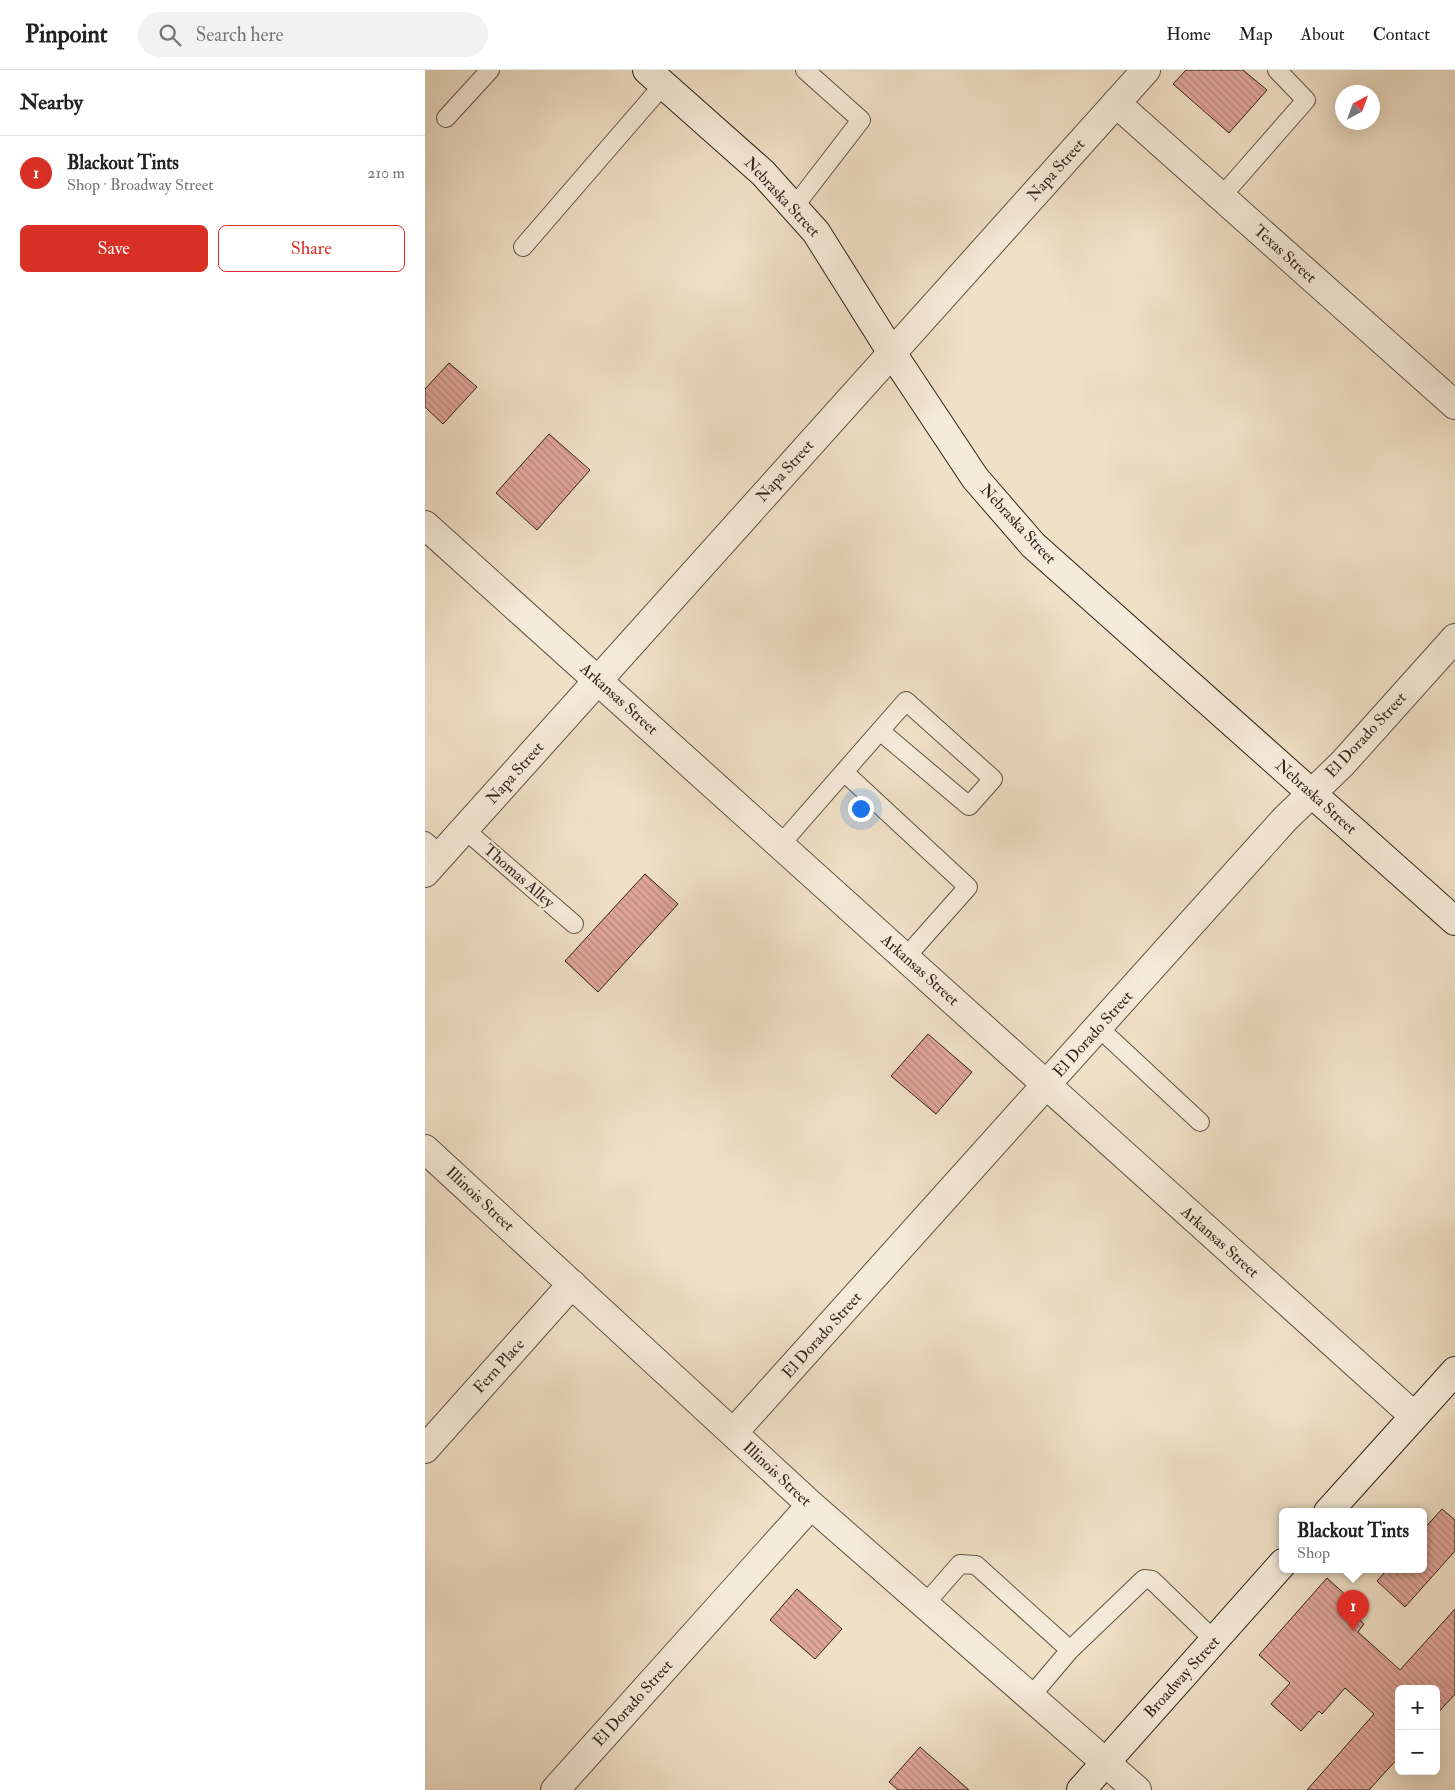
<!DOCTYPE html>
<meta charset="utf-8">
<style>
body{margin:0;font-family:"IM FELL Double Pica",serif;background:#f2f2f2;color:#222}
.controls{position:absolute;right:15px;bottom:15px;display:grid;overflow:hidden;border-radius:8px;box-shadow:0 5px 20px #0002}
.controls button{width:45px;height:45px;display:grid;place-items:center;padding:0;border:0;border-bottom:1px solid #e0e0e0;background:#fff;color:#222;font:25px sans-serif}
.compass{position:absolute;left:910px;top:15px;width:45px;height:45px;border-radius:50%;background:#fff;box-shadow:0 5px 20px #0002;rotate:41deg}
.you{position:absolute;left:435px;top:738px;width:18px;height:18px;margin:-12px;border:4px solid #fff;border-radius:50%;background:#1a73e8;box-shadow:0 0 0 8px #1a73e833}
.badge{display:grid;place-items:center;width:32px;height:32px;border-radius:50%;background:#d93025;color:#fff;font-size:16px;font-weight:700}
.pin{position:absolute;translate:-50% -41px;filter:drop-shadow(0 1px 2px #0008)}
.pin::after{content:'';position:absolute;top:26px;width:18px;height:15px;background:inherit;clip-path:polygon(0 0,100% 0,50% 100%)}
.popup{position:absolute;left:854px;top:1438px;width:148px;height:65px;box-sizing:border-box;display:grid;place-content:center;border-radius:8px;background:#fff;filter:drop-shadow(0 1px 4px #0005);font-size:16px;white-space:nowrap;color:#767676}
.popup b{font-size:19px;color:#222}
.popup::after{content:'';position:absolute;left:50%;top:100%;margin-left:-10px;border:10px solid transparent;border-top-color:#fff}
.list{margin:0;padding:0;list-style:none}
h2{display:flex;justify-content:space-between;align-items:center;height:65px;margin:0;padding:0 20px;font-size:21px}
h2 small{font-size:16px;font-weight:400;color:#767676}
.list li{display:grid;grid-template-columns:32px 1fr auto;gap:15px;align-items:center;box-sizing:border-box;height:75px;padding:0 20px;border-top:1px solid #e0e0e0}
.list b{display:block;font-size:19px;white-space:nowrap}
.list p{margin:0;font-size:16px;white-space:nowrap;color:#767676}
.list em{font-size:16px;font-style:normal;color:#767676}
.actions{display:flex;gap:10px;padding:15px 20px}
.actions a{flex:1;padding:11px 0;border:1px solid #d93025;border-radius:8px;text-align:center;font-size:18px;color:#d93025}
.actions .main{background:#d93025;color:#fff}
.icon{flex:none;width:28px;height:28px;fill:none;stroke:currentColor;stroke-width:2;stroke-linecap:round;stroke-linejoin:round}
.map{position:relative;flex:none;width:1030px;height:1720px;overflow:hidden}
header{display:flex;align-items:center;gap:30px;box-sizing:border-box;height:70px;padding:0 25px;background:#fff;border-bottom:1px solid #e0e0e0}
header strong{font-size:24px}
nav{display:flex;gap:28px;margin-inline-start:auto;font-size:18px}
.search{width:350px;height:45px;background:#f2f2f2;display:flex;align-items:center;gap:12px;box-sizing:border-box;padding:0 18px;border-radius:28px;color:#767676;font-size:19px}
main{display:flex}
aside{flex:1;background:#fff}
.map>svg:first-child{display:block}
.building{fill:url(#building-back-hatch);stroke:#2f221c}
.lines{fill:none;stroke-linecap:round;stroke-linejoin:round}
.lane-casing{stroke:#5f5246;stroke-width:20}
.street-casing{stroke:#5f5246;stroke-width:30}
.secondary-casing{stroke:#2f221c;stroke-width:30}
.lane{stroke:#f5ebda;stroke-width:18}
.street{stroke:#f5ebda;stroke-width:28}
.secondary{stroke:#f5ebda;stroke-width:28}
.labels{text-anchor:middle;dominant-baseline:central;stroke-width:4.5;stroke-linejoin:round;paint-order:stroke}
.street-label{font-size:16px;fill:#2f221c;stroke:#f5ebda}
</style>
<header>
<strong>Pinpoint</strong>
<div class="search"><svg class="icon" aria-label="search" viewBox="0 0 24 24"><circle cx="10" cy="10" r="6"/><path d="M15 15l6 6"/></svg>Search here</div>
<nav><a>Home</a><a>Map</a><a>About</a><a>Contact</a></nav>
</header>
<main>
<aside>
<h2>Nearby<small></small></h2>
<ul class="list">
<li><span class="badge">1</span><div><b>Blackout Tints</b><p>Shop · Broadway Street</p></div><em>210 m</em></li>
</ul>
<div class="actions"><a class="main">Save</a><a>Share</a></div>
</aside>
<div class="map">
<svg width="1030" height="1720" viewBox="0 0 1030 1720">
<defs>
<pattern id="building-back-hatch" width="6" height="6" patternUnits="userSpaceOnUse" patternTransform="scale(1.25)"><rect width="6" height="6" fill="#e1a69a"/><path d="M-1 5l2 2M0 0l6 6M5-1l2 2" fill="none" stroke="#b7877d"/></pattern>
</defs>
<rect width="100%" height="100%" fill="#f0e0c6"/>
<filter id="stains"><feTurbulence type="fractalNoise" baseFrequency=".004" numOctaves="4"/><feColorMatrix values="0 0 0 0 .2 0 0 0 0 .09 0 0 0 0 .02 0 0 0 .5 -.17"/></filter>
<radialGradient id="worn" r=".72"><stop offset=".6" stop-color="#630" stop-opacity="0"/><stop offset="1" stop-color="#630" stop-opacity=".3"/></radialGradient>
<!-- building -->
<path class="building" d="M761 0H818L842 20 804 63 748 14Z
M24 293 52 317 18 354 0 337V319Z
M124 364 165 400 112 460 71 423Z
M220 804 253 834 173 922 140 891Z
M503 964 547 1002 511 1044 466 1006Z
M1017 1439 1030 1450V1481L980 1537 952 1511 962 1500H998V1460Z
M902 1508 933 1536 927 1543 939 1554 933 1562 975 1600 1030 1539V1624L1011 1645V1619H974V1687L944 1720H882L949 1644 920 1618 897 1644 894 1641 876 1661 846 1634 865 1613 834 1585Z
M372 1519 417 1559 390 1589 345 1550Z
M495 1677 544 1720H473L464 1712Z"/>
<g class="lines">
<!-- lane casing -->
<g class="lane-casing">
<path id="lane" d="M21 48 65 0
M796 127 881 30 852 0
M369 137 436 50 380 0
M98 177 238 15
M419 702 543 817 480 888
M39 759 149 854
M0 771 16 785
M355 775 481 631 568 709 544 736 455 661
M674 958 775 1052
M500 1534 535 1494 551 1495 645 1580 719 1509 727 1510 789 1570
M606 1626 645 1580"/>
</g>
<!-- street casing -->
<g class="street-casing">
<path id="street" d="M691 33 1030 335
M0 455 989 1346
M0 803 721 0
M0 1079 386 1435 712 1720
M308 1363 860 749 917 694 1030 568
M0 1379 147 1214
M130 1720 386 1435"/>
</g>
<!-- secondary casing -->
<g class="secondary-casing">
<path id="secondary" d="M222 0 338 103 391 162 467 283 550 408 608 475 1030 851
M903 1442 1030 1301
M656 1720 858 1493"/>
</g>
<!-- lane -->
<use href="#lane" class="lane"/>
<!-- street -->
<use href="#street" class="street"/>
<!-- secondary -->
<use href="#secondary" class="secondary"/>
</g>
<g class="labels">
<!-- street labels -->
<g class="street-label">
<text transform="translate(631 100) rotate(-48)">Napa Street</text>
<text transform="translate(357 127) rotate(47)">Nebraska Street</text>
<text transform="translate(860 184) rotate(42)">Texas Street</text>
<text transform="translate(360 401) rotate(-48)">Napa Street</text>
<text transform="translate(593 454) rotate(47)">Nebraska Street</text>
<text transform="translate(194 629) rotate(42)">Arkansas Street</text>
<text transform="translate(941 665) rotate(-47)">El Dorado Street</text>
<text transform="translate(90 703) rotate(-48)">Napa Street</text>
<text transform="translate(891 727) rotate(42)">Nebraska Street</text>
<text transform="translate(94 806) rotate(41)">Thomas Alley</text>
<text transform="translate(495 900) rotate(42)">Arkansas Street</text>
<text transform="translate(668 964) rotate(-48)">El Dorado Street</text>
<text transform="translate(55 1129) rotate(43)">Illinois Street</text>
<text transform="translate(795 1172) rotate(42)">Arkansas Street</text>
<text transform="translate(397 1265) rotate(-48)">El Dorado Street</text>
<text transform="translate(74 1296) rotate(-48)">Fern Place</text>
<text transform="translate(352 1404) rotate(43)">Illinois Street</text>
<text transform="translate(757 1607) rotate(-48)">Broadway Street</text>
<text transform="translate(208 1633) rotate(-48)">El Dorado Street</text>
</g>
</g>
<rect width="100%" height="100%" filter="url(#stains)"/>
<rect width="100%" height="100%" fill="url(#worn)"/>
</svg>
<div class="controls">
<button>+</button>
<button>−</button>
</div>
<svg class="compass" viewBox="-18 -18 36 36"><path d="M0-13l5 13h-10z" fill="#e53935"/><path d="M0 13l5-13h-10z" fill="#767676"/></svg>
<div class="you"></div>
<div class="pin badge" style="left:928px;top:1561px">1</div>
<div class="popup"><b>Blackout Tints</b>Shop</div>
</div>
</main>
